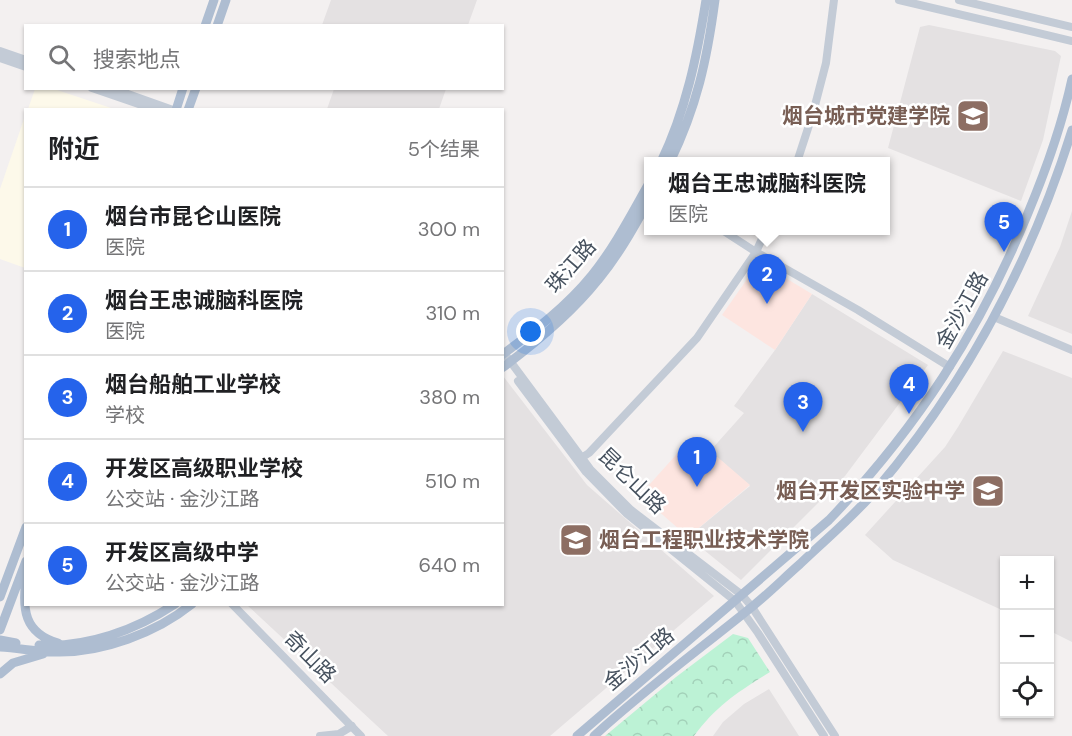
<!DOCTYPE html>
<html lang="zh">
<meta charset="utf-8">
<style>
body{margin:0;font-family:"DM Sans","Noto Sans SC",sans-serif;background:#f2f2f2;color:#202124}
.controls{position:absolute;right:18px;bottom:18px;display:grid;overflow:hidden;border-radius:0px;box-shadow:0 2px 4px #0004}
.controls button{width:54px;height:54px;display:grid;place-items:center;padding:0;border:0;border-bottom:2px solid #e0e0e0;background:#fff;color:#202124;font:30px sans-serif}
.you{position:absolute;left:531px;top:332px;width:21px;height:21px;margin:-15px;border:4px solid #fff;border-radius:50%;background:#1a73e8;box-shadow:0 0 0 9px #1a73e833}
.badge{display:grid;place-items:center;width:39px;height:39px;border-radius:50%;background:#2563eb;color:#fff;font-size:20px;font-weight:700}
.pin{position:absolute;translate:-50% -50px;filter:drop-shadow(0 2px 3px #0008)}
.pin::after{content:'';position:absolute;top:32px;width:21px;height:18px;background:inherit;clip-path:polygon(0 0,100% 0,50% 100%)}
.popup{position:absolute;left:644px;top:157px;width:246px;height:78px;box-sizing:border-box;display:grid;place-content:center;border-radius:0px;background:#fff;filter:drop-shadow(0 2px 4px #0005);font-size:20px;white-space:nowrap;color:#757577}
.popup b{font-size:22px;color:#202124}
.popup::after{content:'';position:absolute;left:50%;top:100%;margin-left:-12px;border:12px solid transparent;border-top-color:#fff}
.list{margin:0;padding:0;list-style:none}
h2{display:flex;justify-content:space-between;align-items:center;height:78px;margin:0;padding:0 24px;font-size:26px}
h2 small{font-size:20px;font-weight:400;color:#757577}
.list li{display:grid;grid-template-columns:39px 1fr auto;gap:18px;align-items:center;box-sizing:border-box;height:84px;padding:0 24px;border-top:2px solid #e0e0e0}
.list b{display:block;font-size:22px;white-space:nowrap}
.list p{margin:0;font-size:20px;white-space:nowrap;color:#757577}
.list em{font-size:20px;font-style:normal;color:#757577}
.icon{flex:none;width:33px;height:33px;fill:none;stroke:currentColor;stroke-width:2;stroke-linecap:round;stroke-linejoin:round}
.map{position:relative;flex:none;width:1072px;height:736px;overflow:hidden}
.search{position:absolute;background:#fff;box-shadow:0 2px 4px #0004;left:24px;top:24px;width:480px;height:66px;display:flex;align-items:center;gap:15px;box-sizing:border-box;padding:0 21px;border-radius:0px;color:#757577;font-size:22px}
.panel{position:absolute;background:#fff;box-shadow:0 2px 4px #0004;left:24px;top:108px;width:480px;height:498px;border-radius:0px}
.map>svg:first-child{display:block}
.commercial{fill:#fdf9ea}
.education{fill:#e4e1e2}
.medical{fill:#fde5e0}
.park{fill:url(#park-crowns)}
.lines{fill:none;stroke-linecap:round;stroke-linejoin:round}
.minor{stroke:#c3cbd6;stroke-width:8}
.major{stroke:#aebdd1;stroke-width:9}
.labels{text-anchor:middle;dominant-baseline:central;stroke-width:5;stroke-linejoin:round;paint-order:stroke}
.education-label{font-size:21px;font-weight:bold;fill:#785e54;stroke:#fff;text-anchor:end}
.street-label{font-size:21px;fill:#47525f;stroke:#fff}
</style>
<div class="map">
<svg width="1072" height="736" viewBox="0 0 1072 736">
<defs>
<pattern id="park-crowns" width="20" height="18" patternUnits="userSpaceOnUse" patternTransform="scale(1.5)"><rect width="20" height="18" fill="#bcf2d5"/><path d="M2 6a3 3 0 1 1 6 0M12 15a3 3 0 1 1 6 0" fill="none" stroke="#a3d1b9"/></pattern>
</defs>
<rect width="100%" height="100%" fill="#f3f0f0"/>
<!-- commercial -->
<path class="commercial" d="M35 89H54L114 109H28Z
M25 116V268L0 259V189Z"/>
<!-- education -->
<path class="education" d="M331 0H477L468 25H322Z
M929 25 1055 51 1061 56 1043 140 1021 201 888 148 920 27Z
M334 89H446L439 109H327Z
M1072 211V334L1028 316 1060 247Z
M812 294 928 365 845 476 741 580 688 537 750 486 710 451 744 413 734 406 775 350Z
M1003 351 1072 378V642L1050 631V560H1004V611L893 560 865 535 945 447 958 427Z
M503 376 587 485 714 596 550 736H388L247 605 502 604Z
M769 689 799 736H713L723 722 744 704Z"/>
<!-- medical -->
<path class="medical" d="M759 262 812 294 775 350 722 315Z
M693 436 750 485 688 537 640 495Z"/>
<!-- park -->
<path class="park" d="M733 634 748 638 770 672C738 692 717 705 694 736H605L676 677Z"/>
<g class="lines">
<!-- minor -->
<path class="minor" d="M899 0 1072 41
M959 0 1072 27
M0 51 26 60
M0 58 26 67
M92 88 156 110
M111 88 173 110
M797 162 813 113 826 63 834 0
M722 230 756 252 858 310 950 367
M994 317 1072 350
M507 357 590 469 631 510 742 595 752 607 835 736
M518 381 586 472 627 514 735 601 758 633 824 736
M578 460 589 453 697 338 756 252 766 230
M232 604 361 736
M320 736 339 734 352 726"/>
<!-- major -->
<path class="major" d="M205 26 214 0
M217 26 226 0
M176 110 183 88
M188 110 196 88
M661 162C686 110 697 56 706 0
M670 162C697 106 707 60 715 0
M502 355C534 331 567 306 592 275 614 248 631 215 648 185
M502 368C537 342 571 314 598 280 618 256 633 229 648 202
M26 579C22 609 24 633 58 643
M0 597 26 527
M0 630 26 561
M0 640 16 643
M39 645C87 648 136 630 175 604
M0 647C19 648 38 652 56 652 102 653 156 633 192 604
M0 674 13 663 43 654
M577 736 829 520C917 428 980 331 1028 213 1046 170 1062 125 1072 79
M594 736C644 690 700 649 753 606 769 593 784 578 800 564 825 540 853 517 875 491 965 385 1031 262 1072 130"/>
</g>
<!-- icons -->
<defs>
<g id="university-square" transform="scale(1.725)"><rect x="-9" y="-9" width="18" height="18" rx="4" fill="#8d6e63" stroke="#fff"/><path d="M0-5L7-2L0 1L-7-2ZM-4 1L0 2.5L4 1V4Q0 6-4 4Z" fill="#fff"/></g>
<g id="school-square" transform="scale(1.725)"><rect x="-9" y="-9" width="18" height="18" rx="4" fill="#8d6e63" stroke="#fff"/><path d="M0-5L7-2L0 1L-7-2ZM-4 1L0 2.5L4 1V4Q0 6-4 4Z" fill="#fff"/></g>
</defs>
<g fill-rule="evenodd">
<use href="#university-square" x="973" y="116"/>
<use href="#school-square" x="988" y="491"/>
<use href="#school-square" x="576" y="540"/>
</g>
<g class="labels">
<!-- education labels -->
<g class="education-label">
<text x="950" y="116">烟台城市党建学院</text>
<text x="965" y="491">烟台开发区实验中学</text>
<text x="599" y="540" text-anchor="start">烟台工程职业技术学院</text>
</g>
<!-- street labels -->
<g class="street-label">
<text transform="translate(571 266) rotate(-49)">珠江路</text>
<text transform="translate(962 310) rotate(-61)">金沙江路</text>
<text transform="translate(632 481) rotate(44)">昆仑山路</text>
<text transform="translate(310 657) rotate(45)">奇山路</text>
<text transform="translate(639 659) rotate(-40)">金沙江路</text>
</g>
</g>
</svg>
<div class="controls">
<button>+</button>
<button>−</button>
<button><svg class="icon" aria-label="locate" viewBox="0 0 24 24"><circle cx="12" cy="12" r="6"/><path d="M12 2v4M12 18v4M2 12h4M18 12h4"/></svg></button>
</div>
<div class="you"></div>
<div class="pin badge" style="left:697px;top:487px">1</div>
<div class="pin badge" style="left:767px;top:304px">2</div>
<div class="popup"><b>烟台王忠诚脑科医院</b>医院</div>
<div class="pin badge" style="left:803px;top:432px">3</div>
<div class="pin badge" style="left:909px;top:414px">4</div>
<div class="pin badge" style="left:1004px;top:252px">5</div>
<div class="search"><svg class="icon" aria-label="search" viewBox="0 0 24 24"><circle cx="10" cy="10" r="6"/><path d="M15 15l6 6"/></svg>搜索地点</div>
<section class="panel">
<h2>附近<small>5个结果</small></h2>
<ul class="list">
<li><span class="badge">1</span><div><b>烟台市昆仑山医院</b><p>医院</p></div><em>300 m</em></li>
<li><span class="badge">2</span><div><b>烟台王忠诚脑科医院</b><p>医院</p></div><em>310 m</em></li>
<li><span class="badge">3</span><div><b>烟台船舶工业学校</b><p>学校</p></div><em>380 m</em></li>
<li><span class="badge">4</span><div><b>开发区高级职业学校</b><p>公交站 · 金沙江路</p></div><em>510 m</em></li>
<li><span class="badge">5</span><div><b>开发区高级中学</b><p>公交站 · 金沙江路</p></div><em>640 m</em></li>
</ul>
</section>
</div>
